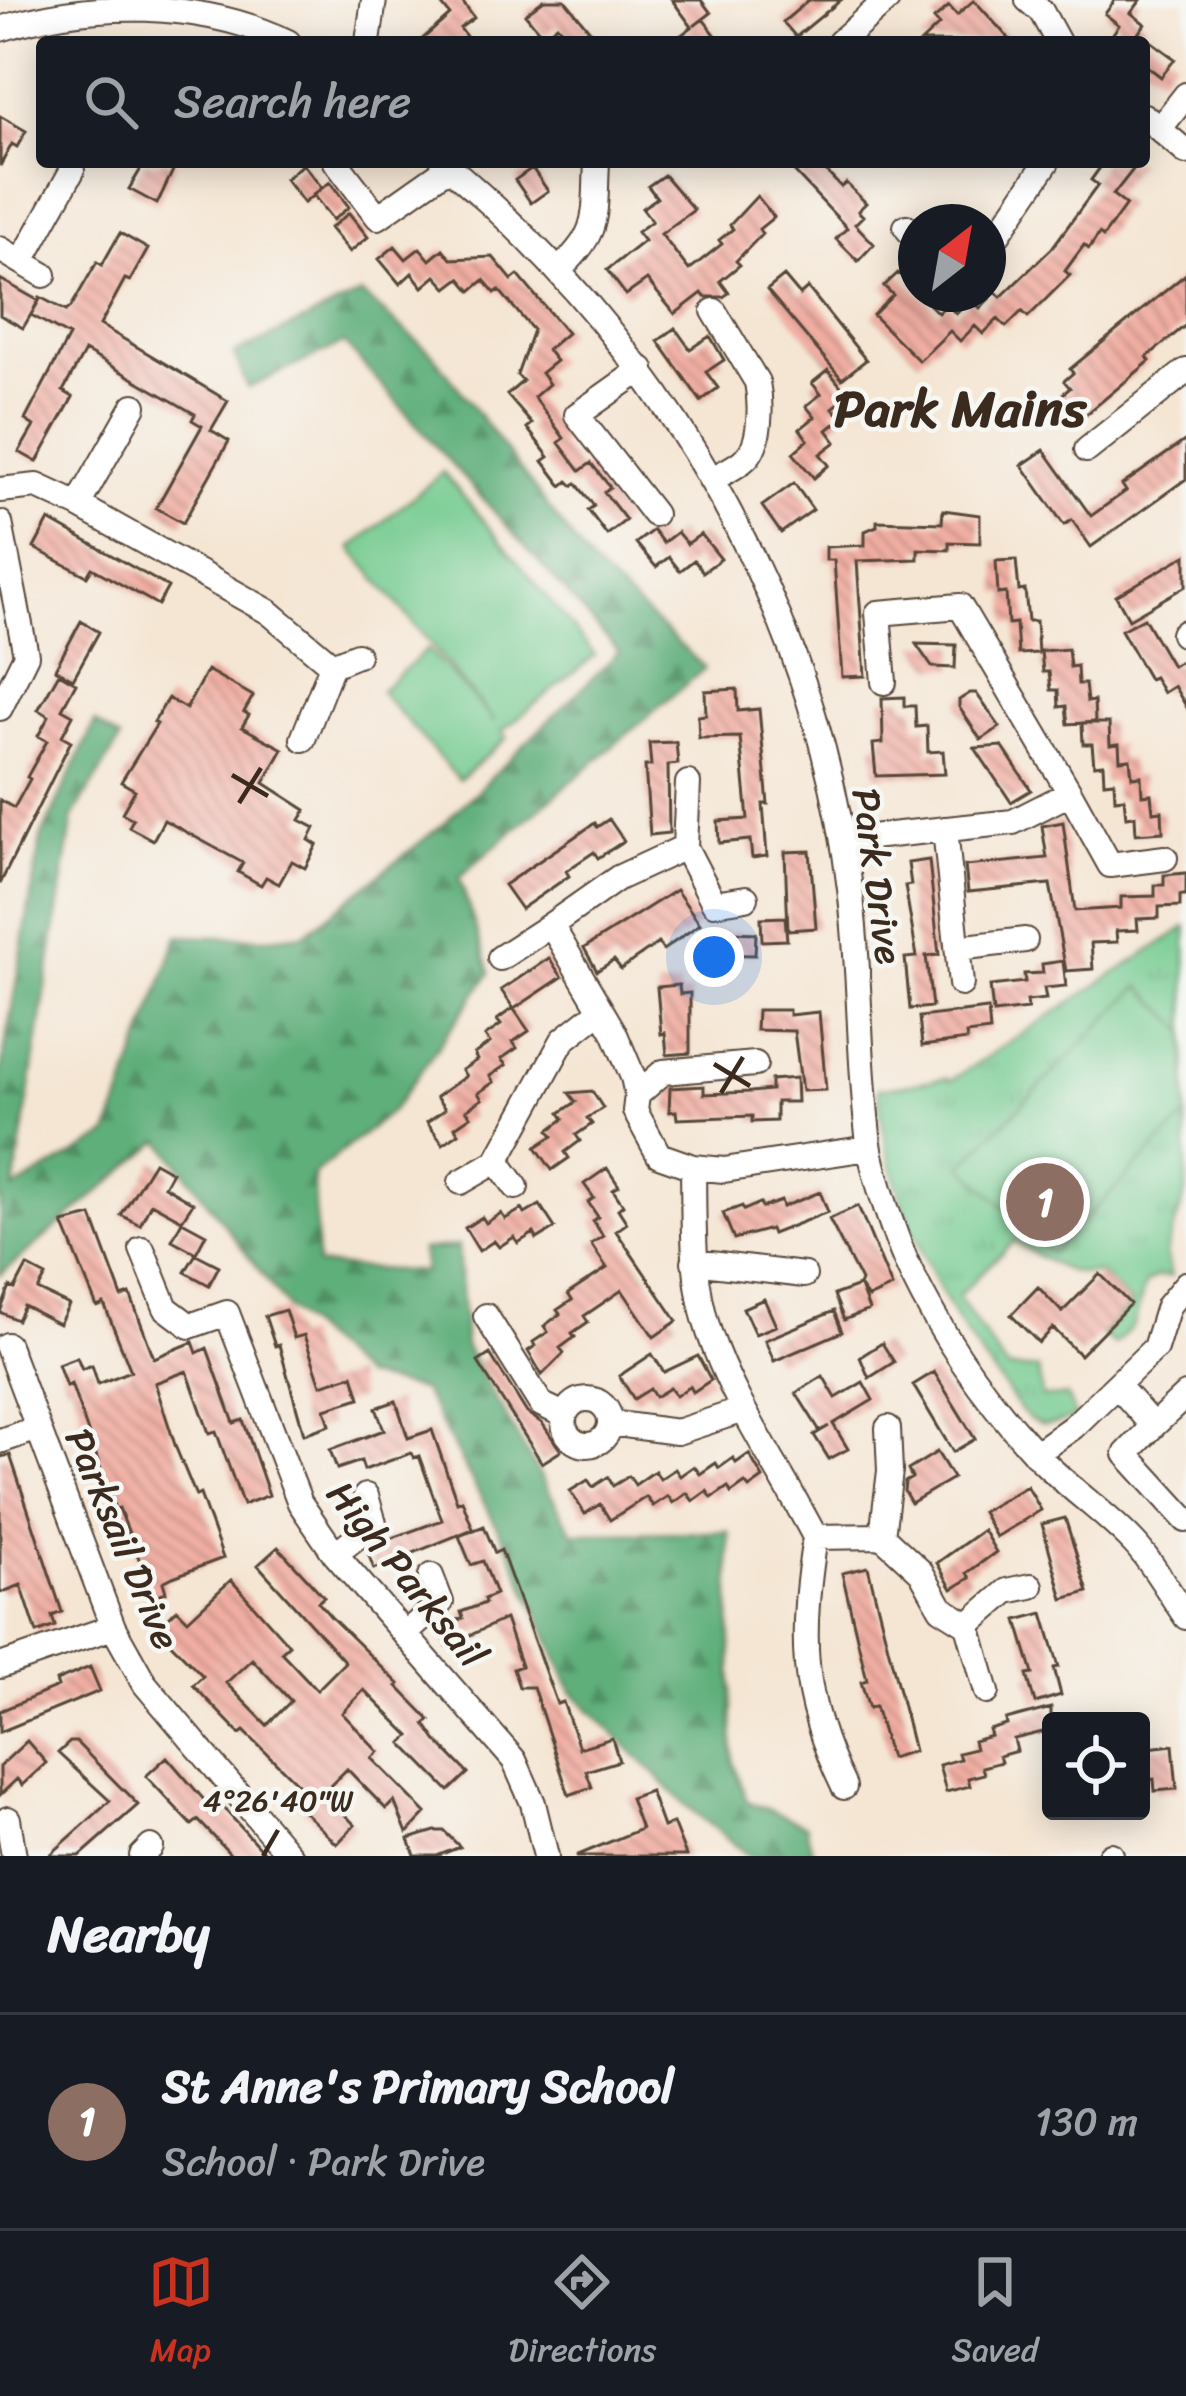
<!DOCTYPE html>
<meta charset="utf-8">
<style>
body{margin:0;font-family:Sriracha,sans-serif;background:#242831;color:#f1f3f6}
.controls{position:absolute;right:36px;bottom:36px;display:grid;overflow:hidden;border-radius:12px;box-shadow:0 6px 30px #0003}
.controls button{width:108px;height:108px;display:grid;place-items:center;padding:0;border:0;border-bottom:3px solid #363941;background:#171b24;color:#f1f3f6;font:60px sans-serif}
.compass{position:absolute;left:898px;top:204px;width:108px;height:108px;border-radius:50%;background:#171b24;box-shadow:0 6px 30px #0003;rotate:31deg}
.you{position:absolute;left:714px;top:957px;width:42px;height:42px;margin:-30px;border:9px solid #fff;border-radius:50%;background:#1a73e8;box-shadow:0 0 0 18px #1a73e833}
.badge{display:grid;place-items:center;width:78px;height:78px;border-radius:50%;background:#c8321e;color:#fff;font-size:39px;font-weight:700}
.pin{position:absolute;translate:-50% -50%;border:6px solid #fff;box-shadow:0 3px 12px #0006}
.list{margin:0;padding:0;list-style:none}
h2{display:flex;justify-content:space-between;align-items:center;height:156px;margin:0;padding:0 48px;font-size:51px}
h2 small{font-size:39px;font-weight:400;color:#9ea1a6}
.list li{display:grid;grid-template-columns:78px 1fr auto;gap:36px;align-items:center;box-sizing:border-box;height:216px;padding:0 48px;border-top:3px solid #363941}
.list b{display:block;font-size:45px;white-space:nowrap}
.list p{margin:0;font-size:39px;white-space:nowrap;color:#9ea1a6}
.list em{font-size:39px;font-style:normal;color:#9ea1a6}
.icon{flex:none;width:66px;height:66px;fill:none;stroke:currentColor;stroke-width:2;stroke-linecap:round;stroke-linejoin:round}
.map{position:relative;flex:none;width:1186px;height:1856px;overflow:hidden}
.search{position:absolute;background:#171b24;box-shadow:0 6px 30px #0003;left:36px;right:36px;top:36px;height:132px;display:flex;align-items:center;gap:30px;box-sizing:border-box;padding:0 42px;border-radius:12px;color:#9ea1a6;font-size:45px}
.sheet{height:372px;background:#171b24}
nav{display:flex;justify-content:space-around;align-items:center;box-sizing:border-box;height:168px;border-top:3px solid #363941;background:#171b24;font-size:33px;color:#9ea1a6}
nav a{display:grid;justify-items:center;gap:6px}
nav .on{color:#c8321e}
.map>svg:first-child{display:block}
.grass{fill:url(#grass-tufts);stroke:#587a57;stroke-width:3}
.forest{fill:url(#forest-firs);stroke:#4d6c4c;stroke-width:3}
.pitch{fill:#74cb90;stroke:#587a57;stroke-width:3}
.building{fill:url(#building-back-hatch);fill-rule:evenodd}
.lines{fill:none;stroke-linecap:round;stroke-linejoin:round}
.minor-casing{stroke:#574639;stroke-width:28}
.minor{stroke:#fff;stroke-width:24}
.ticks{fill:none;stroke:#3b2a1e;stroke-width:4.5}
.labels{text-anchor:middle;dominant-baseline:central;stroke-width:9;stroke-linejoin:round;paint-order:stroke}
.street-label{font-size:39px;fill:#3b2a1e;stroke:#f6f6f2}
.district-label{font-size:51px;font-weight:bold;fill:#3b2a1e;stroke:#f6f6f2}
.ticks-label{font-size:30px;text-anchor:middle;fill:#3b2a1e;stroke:#f6f6f2;stroke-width:9;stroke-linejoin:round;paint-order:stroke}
</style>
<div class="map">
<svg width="1186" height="1856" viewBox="0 0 1186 1856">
<defs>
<pattern id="grass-tufts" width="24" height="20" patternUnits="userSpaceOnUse" patternTransform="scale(3)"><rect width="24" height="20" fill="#74cb90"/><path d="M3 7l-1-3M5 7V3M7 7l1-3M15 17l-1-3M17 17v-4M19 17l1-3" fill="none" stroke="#65ae7c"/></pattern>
<pattern id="forest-firs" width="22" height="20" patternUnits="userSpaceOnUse" patternTransform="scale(3)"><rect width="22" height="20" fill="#5faf7a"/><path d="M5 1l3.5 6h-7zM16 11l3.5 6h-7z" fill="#508f63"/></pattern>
<pattern id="building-back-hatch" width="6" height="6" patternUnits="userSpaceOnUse" patternTransform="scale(3)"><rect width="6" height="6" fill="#f1aea3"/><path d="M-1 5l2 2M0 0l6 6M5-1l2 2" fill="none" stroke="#c48e84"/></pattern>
</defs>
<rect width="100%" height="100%" fill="#f6f6f2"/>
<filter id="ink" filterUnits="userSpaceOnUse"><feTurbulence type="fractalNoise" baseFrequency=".00833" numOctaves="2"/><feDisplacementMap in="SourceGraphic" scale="24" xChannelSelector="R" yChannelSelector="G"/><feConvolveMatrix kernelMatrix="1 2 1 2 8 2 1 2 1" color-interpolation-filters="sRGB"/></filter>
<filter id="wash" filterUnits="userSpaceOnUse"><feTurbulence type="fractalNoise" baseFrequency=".004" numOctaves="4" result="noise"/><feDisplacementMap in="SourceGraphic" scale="48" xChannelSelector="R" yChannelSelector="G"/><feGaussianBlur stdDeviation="2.7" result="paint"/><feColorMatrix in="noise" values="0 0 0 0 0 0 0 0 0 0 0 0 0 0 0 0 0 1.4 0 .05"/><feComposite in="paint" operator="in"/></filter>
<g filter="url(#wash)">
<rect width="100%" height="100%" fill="#f5e6d4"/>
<!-- grass -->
<path class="grass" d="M1186 927V1192L1166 1252 1171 1276 1155 1277 1145 1284 1134 1325 1114 1345 1102 1335 1131 1304 1100 1273C1066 1278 1042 1258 1014 1241L958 1296 1007 1369H1038L1042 1397 1067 1396 1075 1416C1061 1423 1046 1430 1031 1420 1020 1413 1010 1395 1002 1384 937 1304 887 1193 878 1089L946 1078 950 1081Z"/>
<!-- forest -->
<path class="forest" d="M361 294 433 354 591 564 705 668 459 877 490 973 393 1110 314 1174 317 1265 424 1272 421 1250 458 1246 465 1346 573 1533 729 1532 733 1762 747 1801 806 1825 813 1856H749L685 1804 572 1692 509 1548 422 1390 362 1377 289 1310 161 1140 0 1275V1077L41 838 95 722 120 740 73 817 14 1189 108 1135 178 936 269 938 305 934 442 825 619 652 344 343 248 388 234 354Z"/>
<!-- pitch -->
<path class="pitch" d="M443 472 595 655 502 731 507 738 459 780 380 691 428 649 495 722 351 548Z
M1140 986 1186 1031V1117L1051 1253 962 1165Z"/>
<g id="blocks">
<!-- building -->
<path class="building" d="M438 0H461L474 18 460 28 470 42H419L450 15Z
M544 0H565L599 42H572L557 25 543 36 525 14Z
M672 0H701L711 13 694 26 703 19 721 42H672L692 27Z
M809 0H841L796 37 783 22Z
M974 0 1012 42H921L939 25 934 19 949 6 957 15Z
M1115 0H1141L1131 13 1145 24 1132 42H1107L1119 25 1105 14Z
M1144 36 1175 59 1161 77 1144 64Z
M0 116 26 131 17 147 12 144 0 166Z
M145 162H177L157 204 129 189Z
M785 162H817L841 187 846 183 866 203 858 211 863 216 855 224 874 244 858 261 836 239 847 228Z
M1104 162H1139L1113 195 1126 205 1103 237 1099 234 1089 249 1084 245 1065 271 1070 275 1028 317 1022 311 1006 327 998 319 983 334 975 326 960 341 950 331 919 361 873 315 893 295 884 286 898 273 938 313 947 304 956 314 971 299 980 308 996 292 1001 297 1052 248 1098 185 1091 180Z
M303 164 322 188 304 203 285 179Z
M532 168 548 191 531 203 515 180Z
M664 175 694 210 661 234 689 270 722 244 719 240 733 229 730 225 757 196 774 217 759 229 762 234 736 261 740 265 720 281 729 293 723 297H705L702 293 675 314 647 280 626 295 607 270 644 241 637 232 652 221 642 208 657 198 648 186Z
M330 182 349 207 333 220 313 195Z
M349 213 368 237 350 252 330 228Z
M120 233 148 249 130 281 125 279 100 325 228 401 211 430 229 441 183 523 156 508 202 426 192 420 195 414 85 351 63 391 73 397 37 462 19 452 34 426 25 420 69 336 31 315 40 297 66 311 71 307 97 262 102 265Z
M395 246 406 259 420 248 430 260 443 249 451 259 493 257 512 280 518 275 567 333 547 350 556 361 541 373 549 384 534 397 564 438 559 443 580 471 591 463 610 487 604 492 626 520 607 535 588 510 594 506 576 483 573 486 568 481 562 486 543 461 549 457 527 428 532 424 507 395 523 381 517 375 533 330 499 290 495 293 484 280 471 291 460 278 447 288 436 276 423 287 412 273 400 284 379 259Z
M1186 274V325L1147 357 1150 361 1082 418 1076 412 1067 418 1053 402 1070 388 1064 381 1073 373 1070 369Z
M784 276 800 295 808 288 866 360 842 379 767 290Z
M0 279 39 301 23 328 0 315Z
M675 328 690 349 710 336 724 360 706 372 718 388 701 401 658 341Z
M828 370 848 395 833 408 842 418 827 430 836 442 820 454 829 465 814 478 793 453 808 440 800 429 815 417 806 406 821 394 812 383Z
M1186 440V479L1091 547 1072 520 1064 525 1022 465 1044 450 1091 516 1126 491 1122 485Z
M794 483 813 510 781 533 762 506Z
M943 510 980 515V543L949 542V550L918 549V559L857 561 865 676 842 677 834 560H826V547L865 545V531L877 526V521L942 523Z
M49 520 168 587 158 605 92 568 87 576 34 548Z
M653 530 663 543 677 532 687 544 701 534 721 559 703 572 694 560 680 571 669 557 656 567 636 543Z
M1186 555V586L1129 619 1116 596Z
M1016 560 1019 591 1025 590 1028 621H1036L1038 653 1018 654 1016 623 1008 624 1006 593 998 594 996 561Z
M1144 618 1172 666 1186 659V706L1174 686 1163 693 1154 677 1149 679 1121 630Z
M81 621 99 632 73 679 55 669Z
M916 644 956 645 955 668 932 667Z
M1068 649 1070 667 1077 666 1078 684H1085L1087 702 1094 701 1095 722 1068 724 1066 706 1059 707 1058 690H1051L1049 672H1043L1041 651Z
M207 670 253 696 244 712 249 715 242 727 283 749 264 783 306 810 300 820 315 828 309 840 317 845 305 868 292 861 279 884 266 877 261 885 238 872 243 863 164 820 153 840 129 827 133 819 122 813 135 790 121 782 157 724 154 722 168 698 186 709Z
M59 673 76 683 62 709 73 715 62 736 71 741 0 884V800L14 808 30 779 27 777 47 741 38 736 49 716 38 710Z
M737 689 738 711 759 709 768 804H763L767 856 752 858 750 840 719 843 718 821 748 819 740 737 699 738 698 716 706 715 705 691Z
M970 693H976L1000 727 981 740 959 707V700Z
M904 697V706H915L916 727 927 726 928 752 943 751 945 774 876 776 873 744 883 743 882 698Z
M1082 723H1109L1110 745 1119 744 1120 760 1130 759 1132 777 1141 776 1142 795 1151 794 1153 812 1162 811 1163 832 1136 834 1135 816 1126 817 1124 798 1115 799 1114 781 1104 782 1103 764 1094 765 1092 744H1083Z
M676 742 678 764 668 765 669 833 650 835 645 766H651L649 743Z
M1002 746 1031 790 1011 802 975 748Z
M609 819 624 841 598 858 594 852 566 871 569 876 521 909 504 885 595 823 597 827Z
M1063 822 1075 911 1121 908V897L1155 896V885H1164V875L1186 873V895H1180V906L1159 907V918L1137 919 1138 930 1116 931 1117 942 1091 943 1093 969 1066 971 1050 884 968 892 965 866 1047 858 1042 826Z
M810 851 816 928 788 930 785 852Z
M929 860 939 955 926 956 932 1007 910 1009 905 958 917 957 905 886 911 885 908 863Z
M676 890 700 924 663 950 658 943 621 969 614 960 597 971 584 948Z
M785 917 787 940 762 941 761 918Z
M704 931 756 933 755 955 703 954Z
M549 958 562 977 514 1009 501 990Z
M1063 961 1066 986 1044 988 1046 999 1027 1001 1028 1009 993 1013 990 986 1025 982 1024 974 1043 973 1042 964Z
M679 985 680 994 690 993V1053L667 1055 665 1033 661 1034 657 987Z
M513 1008 529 1031 513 1042 517 1048 501 1059 506 1065 490 1076 494 1082 478 1093 482 1099 466 1110 471 1116 455 1127 459 1133 443 1144 427 1122 445 1109 436 1097 466 1076 462 1070 477 1060 474 1054 490 1043 485 1036 501 1025 497 1020Z
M988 1009 990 1031 966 1034 967 1040 922 1046 919 1017Z
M757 1010H789V1015L819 1012 826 1090 802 1091 794 1031 756 1030Z
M796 1078 797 1102H776V1121L752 1122V1116L677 1119 676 1111 669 1112 670 1088 704 1086V1094L751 1092 771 1090V1080Z
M592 1091 603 1108 587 1118 592 1124 576 1135 580 1141 565 1152 569 1158 552 1170 536 1147 553 1136 549 1130 564 1119 560 1113 576 1102 569 1093Z
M154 1162 172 1172 164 1186 193 1203 182 1220 151 1203 140 1225 121 1215Z
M607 1168 619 1186 613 1190 623 1205 618 1209 627 1223 616 1231 677 1321 654 1337 622 1290 584 1316 588 1322 572 1333 575 1337 560 1348 564 1353 542 1375 528 1351 535 1346 533 1342 548 1332 544 1326 560 1314 557 1310 572 1300 568 1294 607 1268 591 1244 603 1236 593 1221 598 1217 588 1202 594 1198 584 1184Z
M820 1192 828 1212 772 1234 770 1229 734 1239 723 1213 742 1206 744 1210 760 1203 762 1208 781 1201 783 1207Z
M540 1205 555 1228 537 1239 534 1233 518 1243 514 1237 499 1247 494 1241 479 1251 465 1228 482 1217 486 1223 501 1213 505 1219 522 1209 525 1214Z
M858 1206 892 1287 868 1298 860 1287 869 1310 844 1320 834 1295 859 1286 861 1281 829 1219Z
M92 1216 122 1297 130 1294 154 1358 193 1342 197 1353 207 1348 234 1423 243 1420 269 1495 243 1505 216 1431 209 1433 187 1371 155 1383 176 1448 196 1496 200 1494 223 1558 173 1577 163 1582 166 1592 147 1599 138 1577 145 1574 119 1508 115 1509 71 1384 66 1386 58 1364 77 1357 82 1369 92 1365 98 1384 131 1371 104 1304 97 1307 63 1223Z
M182 1221 206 1234 196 1253 172 1240Z
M196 1254 219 1266 209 1285 185 1272Z
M27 1266 46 1276 38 1290 69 1305 59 1324 24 1306 17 1320 0 1312 10 1287 15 1289Z
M1100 1274 1130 1304 1080 1355 1053 1328 1039 1343 1011 1315 1038 1287 1062 1312Z
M764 1299 776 1326 755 1334 743 1308Z
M285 1310 294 1338 304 1335 321 1385 353 1375 360 1398 325 1409 330 1425 304 1434 279 1345 275 1346 265 1316Z
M834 1311 842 1332 774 1361 765 1340Z
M882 1343 894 1362 869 1378 860 1357Z
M490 1354 527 1413 542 1423 561 1451 542 1463 478 1362Z
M652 1354 664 1372 698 1356 711 1380 693 1392 690 1386 676 1396 670 1388 655 1397 650 1389 634 1399 619 1376Z
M934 1372 975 1439 953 1452 913 1385Z
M823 1376 836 1398 863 1382 873 1400 833 1424 848 1449 829 1459 814 1435 829 1426 820 1431 796 1393Z
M396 1401 408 1438 432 1430 457 1502 462 1500 473 1529 374 1569 367 1550 373 1545 442 1520 419 1456 414 1458 411 1453 364 1470 361 1461 337 1469 330 1450 384 1430 376 1408Z
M937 1452 953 1478 911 1503 904 1491 905 1482 912 1478 908 1470Z
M749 1454 763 1478 749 1488 745 1483 731 1493 728 1487 712 1498 707 1491 693 1501 687 1493 673 1503 668 1496 653 1506 646 1497 610 1520 600 1504 585 1514 570 1491 588 1480 593 1487 608 1477 613 1486 629 1476 635 1485 655 1471 660 1479 675 1469 680 1476 694 1466 700 1474 716 1463 719 1468 733 1458 736 1463Z
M10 1455 62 1612 52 1616 55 1626 37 1633 21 1585 0 1593V1457Z
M1027 1486 1041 1510 996 1537 982 1512Z
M1065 1518 1088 1592 1063 1599 1042 1524Z
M484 1526 495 1553 501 1550 557 1704 563 1702 579 1748 612 1738 619 1761 586 1771 592 1787 569 1795 533 1687H519L513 1669 521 1666 505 1619 447 1646 440 1627 463 1618 461 1612 485 1603 484 1599 496 1594 483 1561 471 1565 459 1536Z
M983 1530 996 1552 967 1573 970 1578 952 1589 937 1563Z
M278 1547 324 1597 318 1602 331 1617 399 1684 397 1686 430 1720 425 1724 436 1740 468 1773 449 1791 402 1743 410 1736 364 1690 342 1713 379 1752 372 1758 426 1813 407 1833 394 1801 386 1809 347 1769 323 1793 355 1825 337 1844 288 1796 299 1785 244 1731 240 1734 193 1685 203 1676 157 1629 177 1609 188 1620 231 1580 289 1645 281 1652 317 1690 345 1662 258 1565ZM252 1659 291 1701 267 1725 226 1683Z
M868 1567 914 1751 890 1758 875 1706 869 1708 861 1682 867 1680 842 1573Z
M1043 1613 1059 1667 1054 1668 1061 1695 1035 1703 1027 1675 1033 1674 1017 1620Z
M90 1667 100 1691 0 1732V1711L58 1687 56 1681Z
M1051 1708V1730L1014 1739 1017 1751 999 1756 1001 1762 982 1767 984 1774 968 1778 970 1786 946 1792 939 1765 960 1759 958 1753 975 1749 973 1741 991 1736 989 1730 1007 1725 1006 1720Z
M27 1741 46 1763 22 1785 17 1779 0 1795V1766Z
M70 1742H76L138 1805 80 1856H49L110 1801 58 1753Z
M1173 1745 1177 1789 1155 1791 1154 1779 1141 1780V1756L1149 1755 1148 1748Z
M167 1757 211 1808 218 1802 267 1856H232L198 1820 192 1825 146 1776Z
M650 1791 663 1827 673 1823 686 1856H576L641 1829 630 1798Z
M435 1831H444L460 1847 437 1856H415L409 1839Z"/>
</g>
</g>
<g filter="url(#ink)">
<use href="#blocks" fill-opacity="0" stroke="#574639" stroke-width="3"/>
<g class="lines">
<!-- minor casing -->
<g class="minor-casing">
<path id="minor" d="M1028 0 1041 11 1058 42
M0 29C92 0 201 0 288 42
M368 42 374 0
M840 42 887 0
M1144 116 1186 152
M1160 128 1186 95
M336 162 378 217 449 167
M443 162C662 344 815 605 850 889 861 973 858 1059 869 1143 873 1174 897 1243 911 1272 942 1337 985 1398 1033 1451 1063 1485 1103 1510 1134 1543 1154 1564 1169 1593 1186 1617
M906 227 916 239
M0 249 44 275
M988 249 1047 162
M22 261 72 171
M559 270C601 231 594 217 597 162
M642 369 577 415 654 514
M1087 450 1186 371
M712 479C723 473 737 467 746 458 762 443 761 402 757 382L714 311
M0 490 37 486 78 505 269 612 332 665 357 655
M78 505 134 406
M0 523 26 655 0 708
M1183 634 1186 632
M884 682 878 613 960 606 1070 793
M303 739 332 665
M945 829 961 984
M843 840 1013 822 1070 793 1110 865 1165 858
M685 847 688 783
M746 898 714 903 685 847 618 878 551 925 614 1032 633 1077 637 1095 635 1111 659 1155 693 1167 724 1170 869 1148
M958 948 1025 940
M500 958 551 925
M637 1095 663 1072 755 1064
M497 1161 516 1187
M693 1167C694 1223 691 1279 709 1332 734 1405 780 1469 815 1537L882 1536 921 1572 941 1608 968 1625 1007 1591 1031 1586
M461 1182 497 1161 563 1040 601 1010
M142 1249 166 1308 190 1326 227 1313 300 1503 335 1554 514 1760 533 1803 546 1856
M694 1262 804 1275
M486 1316 541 1404 564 1415
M7 1345 113 1627 145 1684 290 1856
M1117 1385 1153 1426 1186 1395
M564 1422a23 23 0 1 1 46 0a23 23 0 1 1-46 0Z
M610 1423 677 1432 743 1410
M1153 1426 1126 1454 1186 1520
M0 1441 38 1428
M1035 1454 1073 1427 1155 1348 1168 1306 1186 1284
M882 1536 890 1471 888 1428
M815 1537C800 1636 799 1695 844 1787
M335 1554 374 1523 366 1496
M968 1625 987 1692
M406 1633 441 1602 431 1576
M0 1666 113 1627
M8 1819 14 1856
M142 1856 151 1847
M1110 1856 1111 1855"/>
</g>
<!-- minor -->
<use href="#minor" class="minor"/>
</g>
</g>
<!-- ticks -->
<path class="ticks" d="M232 775 268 796M239 803 261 768M714 1064 750 1086M721 1093 743 1057M263 1856 278 1830"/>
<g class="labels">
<!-- street labels -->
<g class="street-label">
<text transform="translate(878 876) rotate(82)">Park Drive</text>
<text transform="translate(123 1539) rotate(67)">Parksail Drive</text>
<text transform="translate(407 1574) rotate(51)">High Parksail</text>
</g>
<!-- district labels -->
<g class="district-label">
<text x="960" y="409">Park Mains</text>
</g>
</g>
<g class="ticks-label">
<text x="278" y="1811">4°26'40"W</text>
</g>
</svg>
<div class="controls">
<button><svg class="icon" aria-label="locate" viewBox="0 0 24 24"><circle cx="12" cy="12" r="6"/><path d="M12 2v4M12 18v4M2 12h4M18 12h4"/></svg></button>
</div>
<svg class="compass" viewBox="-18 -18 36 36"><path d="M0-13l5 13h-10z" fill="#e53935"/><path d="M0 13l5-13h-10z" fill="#9ea1a6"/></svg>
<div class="you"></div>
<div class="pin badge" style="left:1045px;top:1202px;background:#8d6e63">1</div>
<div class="search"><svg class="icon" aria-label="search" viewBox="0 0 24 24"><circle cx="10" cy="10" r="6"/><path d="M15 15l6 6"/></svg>Search here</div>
</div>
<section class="sheet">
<h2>Nearby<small></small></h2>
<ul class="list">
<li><span class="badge" style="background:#8d6e63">1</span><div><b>St Anne's Primary School</b><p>School · Park Drive</p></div><em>130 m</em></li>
</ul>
</section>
<nav>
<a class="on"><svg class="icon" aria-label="map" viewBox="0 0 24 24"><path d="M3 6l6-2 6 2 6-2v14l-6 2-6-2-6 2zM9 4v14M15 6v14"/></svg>Map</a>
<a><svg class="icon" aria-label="directions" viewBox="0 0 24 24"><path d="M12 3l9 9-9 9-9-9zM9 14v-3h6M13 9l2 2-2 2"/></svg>Directions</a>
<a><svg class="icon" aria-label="saved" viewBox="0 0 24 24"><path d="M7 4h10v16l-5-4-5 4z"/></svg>Saved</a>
</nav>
